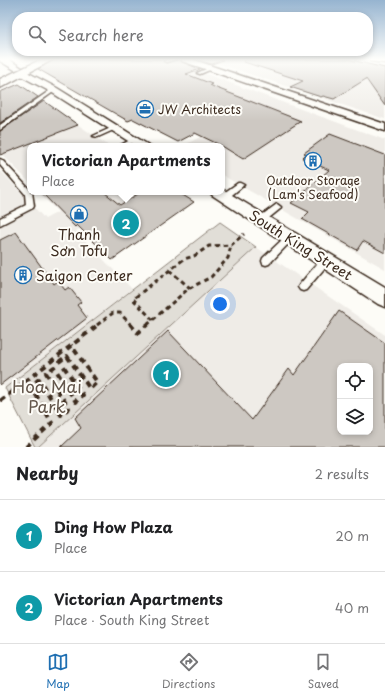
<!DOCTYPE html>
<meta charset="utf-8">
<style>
body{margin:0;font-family:"Playpen Sans",sans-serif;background:#f6f6f6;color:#202124}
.controls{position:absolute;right:12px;bottom:12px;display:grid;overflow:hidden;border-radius:8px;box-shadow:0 2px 6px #0003}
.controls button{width:36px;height:36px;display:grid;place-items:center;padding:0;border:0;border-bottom:1px solid #e0e0e0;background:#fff;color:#202124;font:20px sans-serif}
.you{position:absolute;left:220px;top:304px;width:14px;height:14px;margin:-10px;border:3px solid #fff;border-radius:50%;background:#1a73e8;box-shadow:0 0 0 6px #1a73e833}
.badge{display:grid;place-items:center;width:26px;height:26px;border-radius:50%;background:#1f6fb2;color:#fff;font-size:13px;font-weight:700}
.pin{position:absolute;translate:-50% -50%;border:2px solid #fff;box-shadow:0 1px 4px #0006}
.popup{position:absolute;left:27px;top:143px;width:198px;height:52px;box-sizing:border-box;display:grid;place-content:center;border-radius:8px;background:#fff;filter:drop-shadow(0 1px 3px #0005);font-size:13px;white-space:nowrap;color:#757577}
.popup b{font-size:15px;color:#202124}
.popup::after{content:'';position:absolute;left:50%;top:100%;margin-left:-8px;border:8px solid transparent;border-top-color:#fff}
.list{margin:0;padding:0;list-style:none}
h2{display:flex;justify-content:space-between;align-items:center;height:52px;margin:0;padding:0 16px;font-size:17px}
h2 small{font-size:13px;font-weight:400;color:#757577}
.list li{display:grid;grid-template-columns:26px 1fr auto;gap:12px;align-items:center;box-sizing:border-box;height:72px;padding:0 16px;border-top:1px solid #e0e0e0}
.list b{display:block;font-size:15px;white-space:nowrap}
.list p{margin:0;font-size:13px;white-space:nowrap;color:#757577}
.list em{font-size:13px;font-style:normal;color:#757577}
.icon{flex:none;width:22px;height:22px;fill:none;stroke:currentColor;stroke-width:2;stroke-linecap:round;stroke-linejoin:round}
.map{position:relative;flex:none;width:385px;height:447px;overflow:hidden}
.search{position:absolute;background:#fff;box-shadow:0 2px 6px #0003;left:12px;right:12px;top:12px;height:44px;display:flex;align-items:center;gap:10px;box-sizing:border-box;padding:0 14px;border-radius:16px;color:#757577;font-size:15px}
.sheet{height:196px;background:#fff}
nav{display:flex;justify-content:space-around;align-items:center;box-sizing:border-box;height:56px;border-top:1px solid #e0e0e0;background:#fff;font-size:11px;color:#757577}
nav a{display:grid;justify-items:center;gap:2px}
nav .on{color:#1f6fb2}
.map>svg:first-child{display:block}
.built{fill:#efece7;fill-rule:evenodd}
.green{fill:#e1ded7;stroke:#8e847a}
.building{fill:#cdc8c2;stroke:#3b2a1e;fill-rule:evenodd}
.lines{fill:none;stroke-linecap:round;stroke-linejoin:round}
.lane-casing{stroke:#3b2a1e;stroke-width:3}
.street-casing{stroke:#3b2a1e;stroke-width:3}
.primary-casing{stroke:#3b2a1e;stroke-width:3}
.path-far1{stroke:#3b2a1e;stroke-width:3;stroke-dasharray:4.5 3.5;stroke-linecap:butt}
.path{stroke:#3b2a1e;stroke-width:4;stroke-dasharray:6 4.5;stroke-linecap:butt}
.lane{fill:#fdfcf7;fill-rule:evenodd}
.street{fill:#fdfcf7;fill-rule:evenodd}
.primary{fill:#fdfcf7;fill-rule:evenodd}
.labels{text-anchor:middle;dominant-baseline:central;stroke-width:4;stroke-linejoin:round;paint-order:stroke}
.far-poi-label{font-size:12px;fill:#3b2a1e;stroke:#fdfcf7;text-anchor:start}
.poi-label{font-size:14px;fill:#3b2a1e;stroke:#fdfcf7}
.street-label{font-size:14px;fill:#3b2a1e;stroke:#fdfcf7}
.near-park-label{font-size:17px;fill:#64574c;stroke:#fdfcf7}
</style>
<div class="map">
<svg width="385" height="447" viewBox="0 0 385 447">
<rect width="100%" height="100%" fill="#fdfcf7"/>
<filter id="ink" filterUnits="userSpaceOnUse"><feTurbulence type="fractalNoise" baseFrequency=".025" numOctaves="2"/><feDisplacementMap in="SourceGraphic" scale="8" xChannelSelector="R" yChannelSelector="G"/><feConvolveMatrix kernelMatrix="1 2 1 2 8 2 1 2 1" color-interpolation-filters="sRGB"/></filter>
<g filter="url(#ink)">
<!-- built -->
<path class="built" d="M108 59H165L385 140V269L222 175V146H183L230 121 104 61Z
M205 59H349L385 68V119Z
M45 102 109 146H30V183L0 152Z
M0 170 45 219 58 212 38 192H143L76 231 132 289 5 388 0 378Z
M256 247 385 335V447H38ZM340 366H370V432H340Z"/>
<!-- green -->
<path class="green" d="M220 222 256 247 38 447H35L5 388Z"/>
<!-- building -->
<path class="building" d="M55 59H167L163 60 166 63 181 59 182 62 200 69 186 74 212 84 210 85 214 87 301 121 243 159 222 146 195 133 178 142 133 119 128 121 38 69Z
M194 59H223V60L212 64Z
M245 59H347L385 68V106L366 79 334 99 323 96 321 97 290 87 303 81 244 62Z
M19 84 38 97 0 123V92Z
M44 101 78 125 0 155V131Z
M330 134 385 155V253L363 241 357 250 302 219 309 212 291 203 329 170 302 158 306 154 304 153Z
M41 192H104L120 205 141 192H178L194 202 112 260 77 225 75 227Z
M16 232 54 284 58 281 65 290 69 287 81 302 77 305 87 318 0 385V240Z
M339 311 385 343V447H61L81 428 75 418 168 331 252 420 289 369 294 375ZM340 366H370V432H340Z"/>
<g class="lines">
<!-- lane casing -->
<g class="lane-casing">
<path id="lane" d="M171 59H176L166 62 164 61Z
M211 67 214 68 200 74 197 73Z
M52 89 56 90 0 130V125Z
M113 127 118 128 98 137 93 136Z
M134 138 137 140 136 141 127 146H119Z
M0 159 2 160 30 190V192H32L34 206 33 208 0 225V218L26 205 25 194 0 165Z
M238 183H240L244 185 227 199H221L220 197 221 195Z
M277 204 281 207 280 209 264 222H258L257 220 258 218Z
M289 235 292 236 293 238 292 240 269 264 266 265 263 264 262 261 263 258 286 236Z
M325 257 328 258 329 261 328 264 306 290 303 291 300 290 298 287 300 284 322 258Z"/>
</g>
<!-- street casing -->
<g class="street-casing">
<path id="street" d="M0 59H8L22 68 15 70 0 61Z
M182 59H191L385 124V131L182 61Z
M370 59H385V63L370 61Z
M19 71H25L57 88 150 146H136L51 92 19 75Z
M222 189 385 287V307L378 304 212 195 210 192H222Z"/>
</g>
<!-- primary casing -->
<g class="primary-casing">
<path id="primary" d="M42 59H54L0 88V79Z"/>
</g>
<!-- path-far1 -->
<path class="path-far1" d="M169 270 190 288
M153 320 133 299 184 259 194 256 209 246 231 245 244 234
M97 325 113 313H120L131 325
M147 325 188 289 211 277 228 258 231 245"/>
<!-- path -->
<path class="path" d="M130 324 138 333 148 324
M0 401 99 324
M26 447 52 423 31 386 39 379 61 415 69 408 46 373 54 367 76 402 83 395 60 361 67 356 90 389 97 382 71 345"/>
<!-- lane -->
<use href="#lane" class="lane"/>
<!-- street -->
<use href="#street" class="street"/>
<!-- primary -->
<use href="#primary" class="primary"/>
</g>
</g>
<!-- sky -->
<linearGradient id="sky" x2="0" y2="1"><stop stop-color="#96b4d0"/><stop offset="0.49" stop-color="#fefefb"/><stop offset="1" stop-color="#fefefb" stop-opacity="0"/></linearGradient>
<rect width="385" height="121" fill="url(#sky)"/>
<!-- icons -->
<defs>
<g id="office-ring" transform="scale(0.9)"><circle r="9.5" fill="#fdfcf7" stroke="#1f6fb2" stroke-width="1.5"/><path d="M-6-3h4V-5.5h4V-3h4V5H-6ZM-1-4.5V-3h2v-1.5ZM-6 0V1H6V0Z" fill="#1f6fb2"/></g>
<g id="building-ring" transform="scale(0.9)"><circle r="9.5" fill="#fdfcf7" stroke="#1f6fb2" stroke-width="1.5"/><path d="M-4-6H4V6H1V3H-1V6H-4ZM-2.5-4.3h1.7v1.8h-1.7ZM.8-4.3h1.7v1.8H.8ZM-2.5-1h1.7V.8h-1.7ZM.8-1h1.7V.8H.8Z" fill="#1f6fb2"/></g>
<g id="shop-ring" transform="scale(0.9)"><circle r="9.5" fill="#fdfcf7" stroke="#1f6fb2" stroke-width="1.5"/><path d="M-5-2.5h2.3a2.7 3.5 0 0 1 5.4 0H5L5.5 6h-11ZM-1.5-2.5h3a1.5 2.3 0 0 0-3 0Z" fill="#1f6fb2"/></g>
</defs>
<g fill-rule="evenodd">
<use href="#office-ring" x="145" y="109"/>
<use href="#building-ring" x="313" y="161"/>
<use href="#shop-ring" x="79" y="214"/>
<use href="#building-ring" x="23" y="275"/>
</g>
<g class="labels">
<!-- far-poi labels -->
<g class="far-poi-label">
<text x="158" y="109">JW Architects</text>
<text x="313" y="180" text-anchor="middle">Outdoor Storage<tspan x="313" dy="14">(Lam's Seafood)</tspan></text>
</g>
<!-- poi labels -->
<g class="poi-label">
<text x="79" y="234">Thanh<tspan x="79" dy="16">Sơn Tofu</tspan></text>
<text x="36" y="275" text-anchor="start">Saigon Center</text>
</g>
<!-- street labels -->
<g class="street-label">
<text transform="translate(301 245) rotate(32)">South King Street</text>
</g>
<!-- near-park labels -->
<g class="near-park-label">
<text x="47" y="386">Hoa Mai<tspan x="47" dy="20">Park</tspan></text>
</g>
</g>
</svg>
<div class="controls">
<button><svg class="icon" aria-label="locate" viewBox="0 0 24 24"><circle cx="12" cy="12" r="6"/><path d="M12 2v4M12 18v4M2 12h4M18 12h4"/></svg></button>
<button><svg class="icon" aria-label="layers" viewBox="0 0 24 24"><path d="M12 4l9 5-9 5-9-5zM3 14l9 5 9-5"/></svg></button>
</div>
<div class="you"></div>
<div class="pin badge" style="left:166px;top:374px;background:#0f9aa8">1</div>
<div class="pin badge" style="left:126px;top:223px;background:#0f9aa8">2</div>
<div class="popup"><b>Victorian Apartments</b>Place</div>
<div class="search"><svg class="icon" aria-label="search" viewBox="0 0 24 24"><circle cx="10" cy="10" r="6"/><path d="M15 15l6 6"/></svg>Search here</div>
</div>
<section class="sheet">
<h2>Nearby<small>2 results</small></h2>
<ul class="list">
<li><span class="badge" style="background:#0f9aa8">1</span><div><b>Ding How Plaza</b><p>Place</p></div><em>20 m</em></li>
<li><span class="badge" style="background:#0f9aa8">2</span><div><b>Victorian Apartments</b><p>Place · South King Street</p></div><em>40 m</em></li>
</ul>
</section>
<nav>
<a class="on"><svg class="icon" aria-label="map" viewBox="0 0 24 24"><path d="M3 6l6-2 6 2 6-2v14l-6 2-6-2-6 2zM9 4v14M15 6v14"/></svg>Map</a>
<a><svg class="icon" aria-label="directions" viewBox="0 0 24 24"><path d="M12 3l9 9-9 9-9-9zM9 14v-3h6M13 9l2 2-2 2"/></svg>Directions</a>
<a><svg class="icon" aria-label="saved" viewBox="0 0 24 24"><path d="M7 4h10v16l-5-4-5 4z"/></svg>Saved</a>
</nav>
